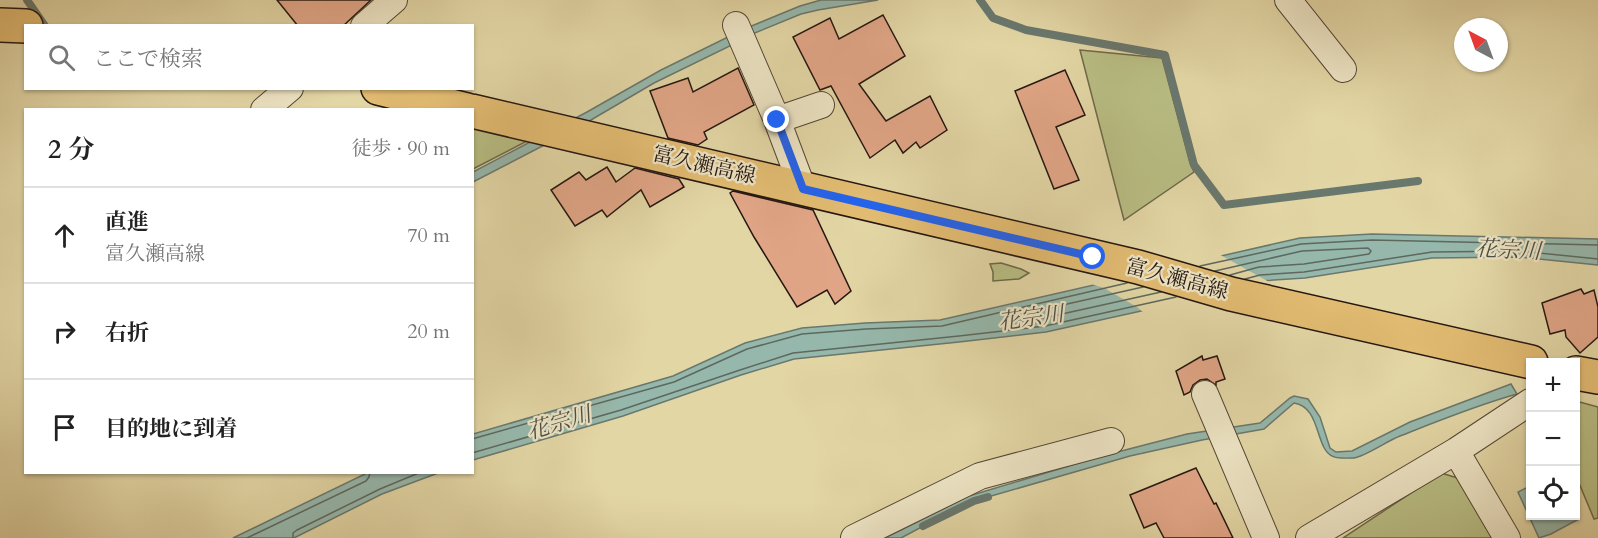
<!DOCTYPE html>
<html lang="ja">
<meta charset="utf-8">
<style>
body{margin:0;font-family:Cardo,"Noto Serif JP",serif;background:#f6f6f6;color:#222}
.controls{position:absolute;right:18px;bottom:18px;display:grid;overflow:hidden;border-radius:0px;box-shadow:0 2px 4px #0004}
.controls button{width:54px;height:54px;display:grid;place-items:center;padding:0;border:0;border-bottom:2px solid #e0e0e0;background:#fff;color:#222;font:30px sans-serif}
.compass{position:absolute;left:1454px;top:18px;width:54px;height:54px;border-radius:50%;background:#fff;box-shadow:0 2px 4px #0004;rotate:319deg}
.stop{position:absolute;width:18px;height:18px;margin:-14px;border:4px solid #2563eb;border-radius:50%;background:#fff}
.stop.end{background:#2563eb;border-color:#fff;box-shadow:0 2px 6px #0008}
.list{margin:0;padding:0;list-style:none}
h2{display:flex;justify-content:space-between;align-items:center;height:78px;margin:0;padding:0 24px;font-size:26px}
h2 small{font-size:20px;font-weight:400;color:#767676}
.list li{display:grid;grid-template-columns:39px 1fr auto;gap:18px;align-items:center;box-sizing:border-box;height:96px;padding:0 24px;border-top:2px solid #e0e0e0}
.list b{display:block;font-size:22px;white-space:nowrap}
.list p{margin:0;font-size:20px;white-space:nowrap;color:#767676}
.list em{font-size:20px;font-style:normal;color:#767676}
.icon{flex:none;width:33px;height:33px;fill:none;stroke:currentColor;stroke-width:2;stroke-linecap:round;stroke-linejoin:round}
.map{position:relative;flex:none;width:1598px;height:538px;overflow:hidden}
.search{position:absolute;background:#fff;box-shadow:0 2px 4px #0004;left:24px;top:24px;width:450px;height:66px;display:flex;align-items:center;gap:15px;box-sizing:border-box;padding:0 21px;border-radius:0px;color:#767676;font-size:22px}
.panel{position:absolute;background:#fff;box-shadow:0 2px 4px #0004;left:24px;top:108px;width:450px;height:366px;border-radius:0px}
.map>svg:first-child{display:block}
.green{fill:#b8bd83;stroke:#6e6a4a;stroke-width:1.5}
.water{fill:#96b8ac;stroke:#69786e;stroke-width:1.5}
.pier{fill:#e3d6a5}
.lines{fill:none;stroke-linecap:round;stroke-linejoin:round}
.shore{stroke:#5e685e;stroke-width:1.5}
.stream{stroke:#69786e;stroke-width:8}
.building{fill:#e1a687;stroke:#251710;stroke-width:1.5}
.minor-casing{stroke:#544735;stroke-width:28}
.major-casing{stroke:#251710;stroke-width:36}
.minor{stroke:#ede4c4;stroke-width:26}
.major{stroke:#e2bb72;stroke-width:33}
.route{stroke:#2563eb;stroke-width:8}
.labels{text-anchor:middle;dominant-baseline:central;stroke-width:4.5;stroke-linejoin:round;paint-order:stroke}
.street-label{font-size:21px;fill:#251710;stroke:#ede4c4}
.water-label{font-size:22px;font-style:italic;fill:#4d4f47;stroke:#ede4c4}
</style>
<div class="map">
<svg width="1598" height="538" viewBox="0 0 1598 538">
<rect width="100%" height="100%" fill="#e3d6a5"/>
<filter id="stains"><feTurbulence type="fractalNoise" baseFrequency=".00333" numOctaves="4"/><feColorMatrix values="0 0 0 0 .2 0 0 0 0 .09 0 0 0 0 .02 0 0 0 .5 -.17"/></filter>
<radialGradient id="worn" r=".72"><stop offset=".6" stop-color="#630" stop-opacity="0"/><stop offset="1" stop-color="#630" stop-opacity=".3"/></radialGradient>
<!-- green -->
<path class="green" d="M1080 50 1162 58 1190 163 1194 172 1124 220Z
M473 127 531 139 473 169Z
M1001 263 1021 269 1029 273 1019 279 993 281V272L990 264Z
M1576 401 1598 407V518L1594 519 1576 476Z
M1441 473 1461 479 1497 538H1343Z"/>
<!-- water -->
<path class="water" d="M821 0H878L818 10 801 14 750 35 749 27 800 6Z
M732 35 736 43 654 83 579 127 473 182V172L587 112 661 70Z
M1372 234 1598 239V265L1519 257 1432 258 1305 278 1260 281 1191 300 1046 332 959 342 794 359 741 375 623 416 473 460V434L673 376 745 343 802 328 865 323 940 320 1300 238Z
M1511 384 1517 394C1477 405 1438 421 1400 436 1387 441 1366 456 1354 458 1349 458 1336 459 1332 456 1315 448 1321 407 1294 403L1264 429 1202 440 1130 456 967 503 901 538H885L969 496 1102 456 1187 434 1260 423 1290 398 1294 396 1308 399 1320 417 1330 448 1336 452 1352 451 1410 422Z
M369 472 438 473 382 494 294 538H233Z
M1530 486V516H1576V510L1579 519 1551 534 1539 538 1518 492Z"/>
<!-- pier -->
<path class="pier" d="M1217 253 1271 283 1261 284 1192 303 1144 313 1137 307 1104 288 1088 283Z"/>
<g class="lines">
<!-- shore -->
<path class="shore" d="M1200 266 1301 244 1372 240 1598 245
M1215 271 1302 251 1368 248 1371 251 1369 254 1304 264 1259 267 1230 275
M1245 279 1260 275 1304 272 1432 252 1520 251 1598 259
M1143 287 1018 315 1016 319 1019 321 1044 318 1161 292
M472 439 674 382 747 349 802 334 866 329 942 326 1127 283
M472 453 621 410 740 370 793 353 959 336 1045 326 1176 297
M247 538 366 481 369 477 370 472
M293 538V533L297 530 380 489 421 472"/>
<!-- stream -->
<path class="stream" d="M27 0 45 26
M980 0 993 18 1026 30 1165 55 1194 165 1224 205 1418 181
M923 526 974 501 988 497"/>
</g>
<!-- building -->
<path class="building" d="M277 0H371L343 26H298Z
M883 15 905 56 859 84 886 121 930 96 947 130 920 148 916 142 903 153 895 140 870 158 831 86 820 90 793 37 830 18 839 39Z
M738 68 754 105 704 132 707 139 698 145 668 138 650 91 688 78 693 92Z
M1065 70 1085 115 1056 127 1079 180 1054 189 1015 91Z
M607 167 616 182 635 168 679 179 684 187 650 207 641 190 607 217 602 210 575 226 551 190 579 172 586 180Z
M733 191 813 210 851 291 835 304 827 290 797 307 754 237 730 193Z
M1581 289 1584 294 1594 290 1598 307V337L1580 353 1566 337 1565 330 1550 334 1542 303Z
M1202 356 1203 360 1217 356 1225 379 1216 382V385L1207 379 1200 380 1193 385 1190 392 1184 395 1176 371Z
M1196 468 1214 504 1216 503 1233 538H1164L1156 523 1144 528 1130 495Z"/>
<g class="lines">
<!-- minor casing -->
<g class="minor-casing">
<path id="minor" d="M1288 0 1343 69
M736 25 777 120 803 189
M364 26 394 0
M264 110 290 88
M777 120 821 105
M1205 394 1266 538
M1456 451 1507 538
M854 538 980 476 1111 441
M1309 538 1456 451 1530 402"/>
</g>
<!-- major casing -->
<g class="major-casing">
<path id="major" d="M0 25 26 26
M378 88 467 110
M472 111 1138 267 1231 294 1531 362
M1576 373 1598 377"/>
</g>
<!-- minor -->
<use href="#minor" class="minor"/>
<!-- major -->
<use href="#major" class="major"/>
</g>
<g class="lines">
<!-- route -->
<path class="route" d="M777 120 803 189 1093 257"/>
</g>
<g class="labels">
<!-- street labels -->
<g class="street-label">
<text transform="translate(704 165) rotate(13)">富久瀬高線</text>
<text transform="translate(1177 279) rotate(15)">富久瀬高線</text>
</g>
<!-- water labels -->
<g class="water-label">
<text transform="translate(1508 250) rotate(3)">花宗川</text>
<text transform="translate(1031 318) rotate(-8)">花宗川</text>
<text transform="translate(559 423) rotate(-17)">花宗川</text>
</g>
</g>
<rect width="100%" height="100%" filter="url(#stains)"/>
<rect width="100%" height="100%" fill="url(#worn)"/>
</svg>
<div class="controls">
<button>+</button>
<button>−</button>
<button><svg class="icon" aria-label="locate" viewBox="0 0 24 24"><circle cx="12" cy="12" r="6"/><path d="M12 2v4M12 18v4M2 12h4M18 12h4"/></svg></button>
</div>
<svg class="compass" viewBox="-18 -18 36 36"><path d="M0-13l5 13h-10z" fill="#e53935"/><path d="M0 13l5-13h-10z" fill="#767676"/></svg>
<div class="stop" style="left:1093px;top:257px"></div>
<div class="stop end" style="left:777px;top:120px"></div>
<div class="search"><svg class="icon" aria-label="search" viewBox="0 0 24 24"><circle cx="10" cy="10" r="6"/><path d="M15 15l6 6"/></svg>ここで検索</div>
<section class="panel">
<h2>2 分<small>徒歩 · 90 m</small></h2>
<ul class="list">
<li><svg class="icon" aria-label="ahead" viewBox="0 0 24 24"><path d="M12 20V5M6 11l6-6 6 6"/></svg><div><b>直進</b><p>富久瀬高線</p></div><em>70 m</em></li>
<li><svg class="icon" aria-label="right" viewBox="0 0 24 24"><path d="M7 20v-9h11M14 6l5 5-5 5"/></svg><div><b>右折</b></div><em>20 m</em></li>
<li><svg class="icon" aria-label="arrive" viewBox="0 0 24 24"><path d="M6 21V4h12l-3 4 3 4H6"/></svg><div><b>目的地に到着</b></div></li>
</ul>
</section>
</div>
